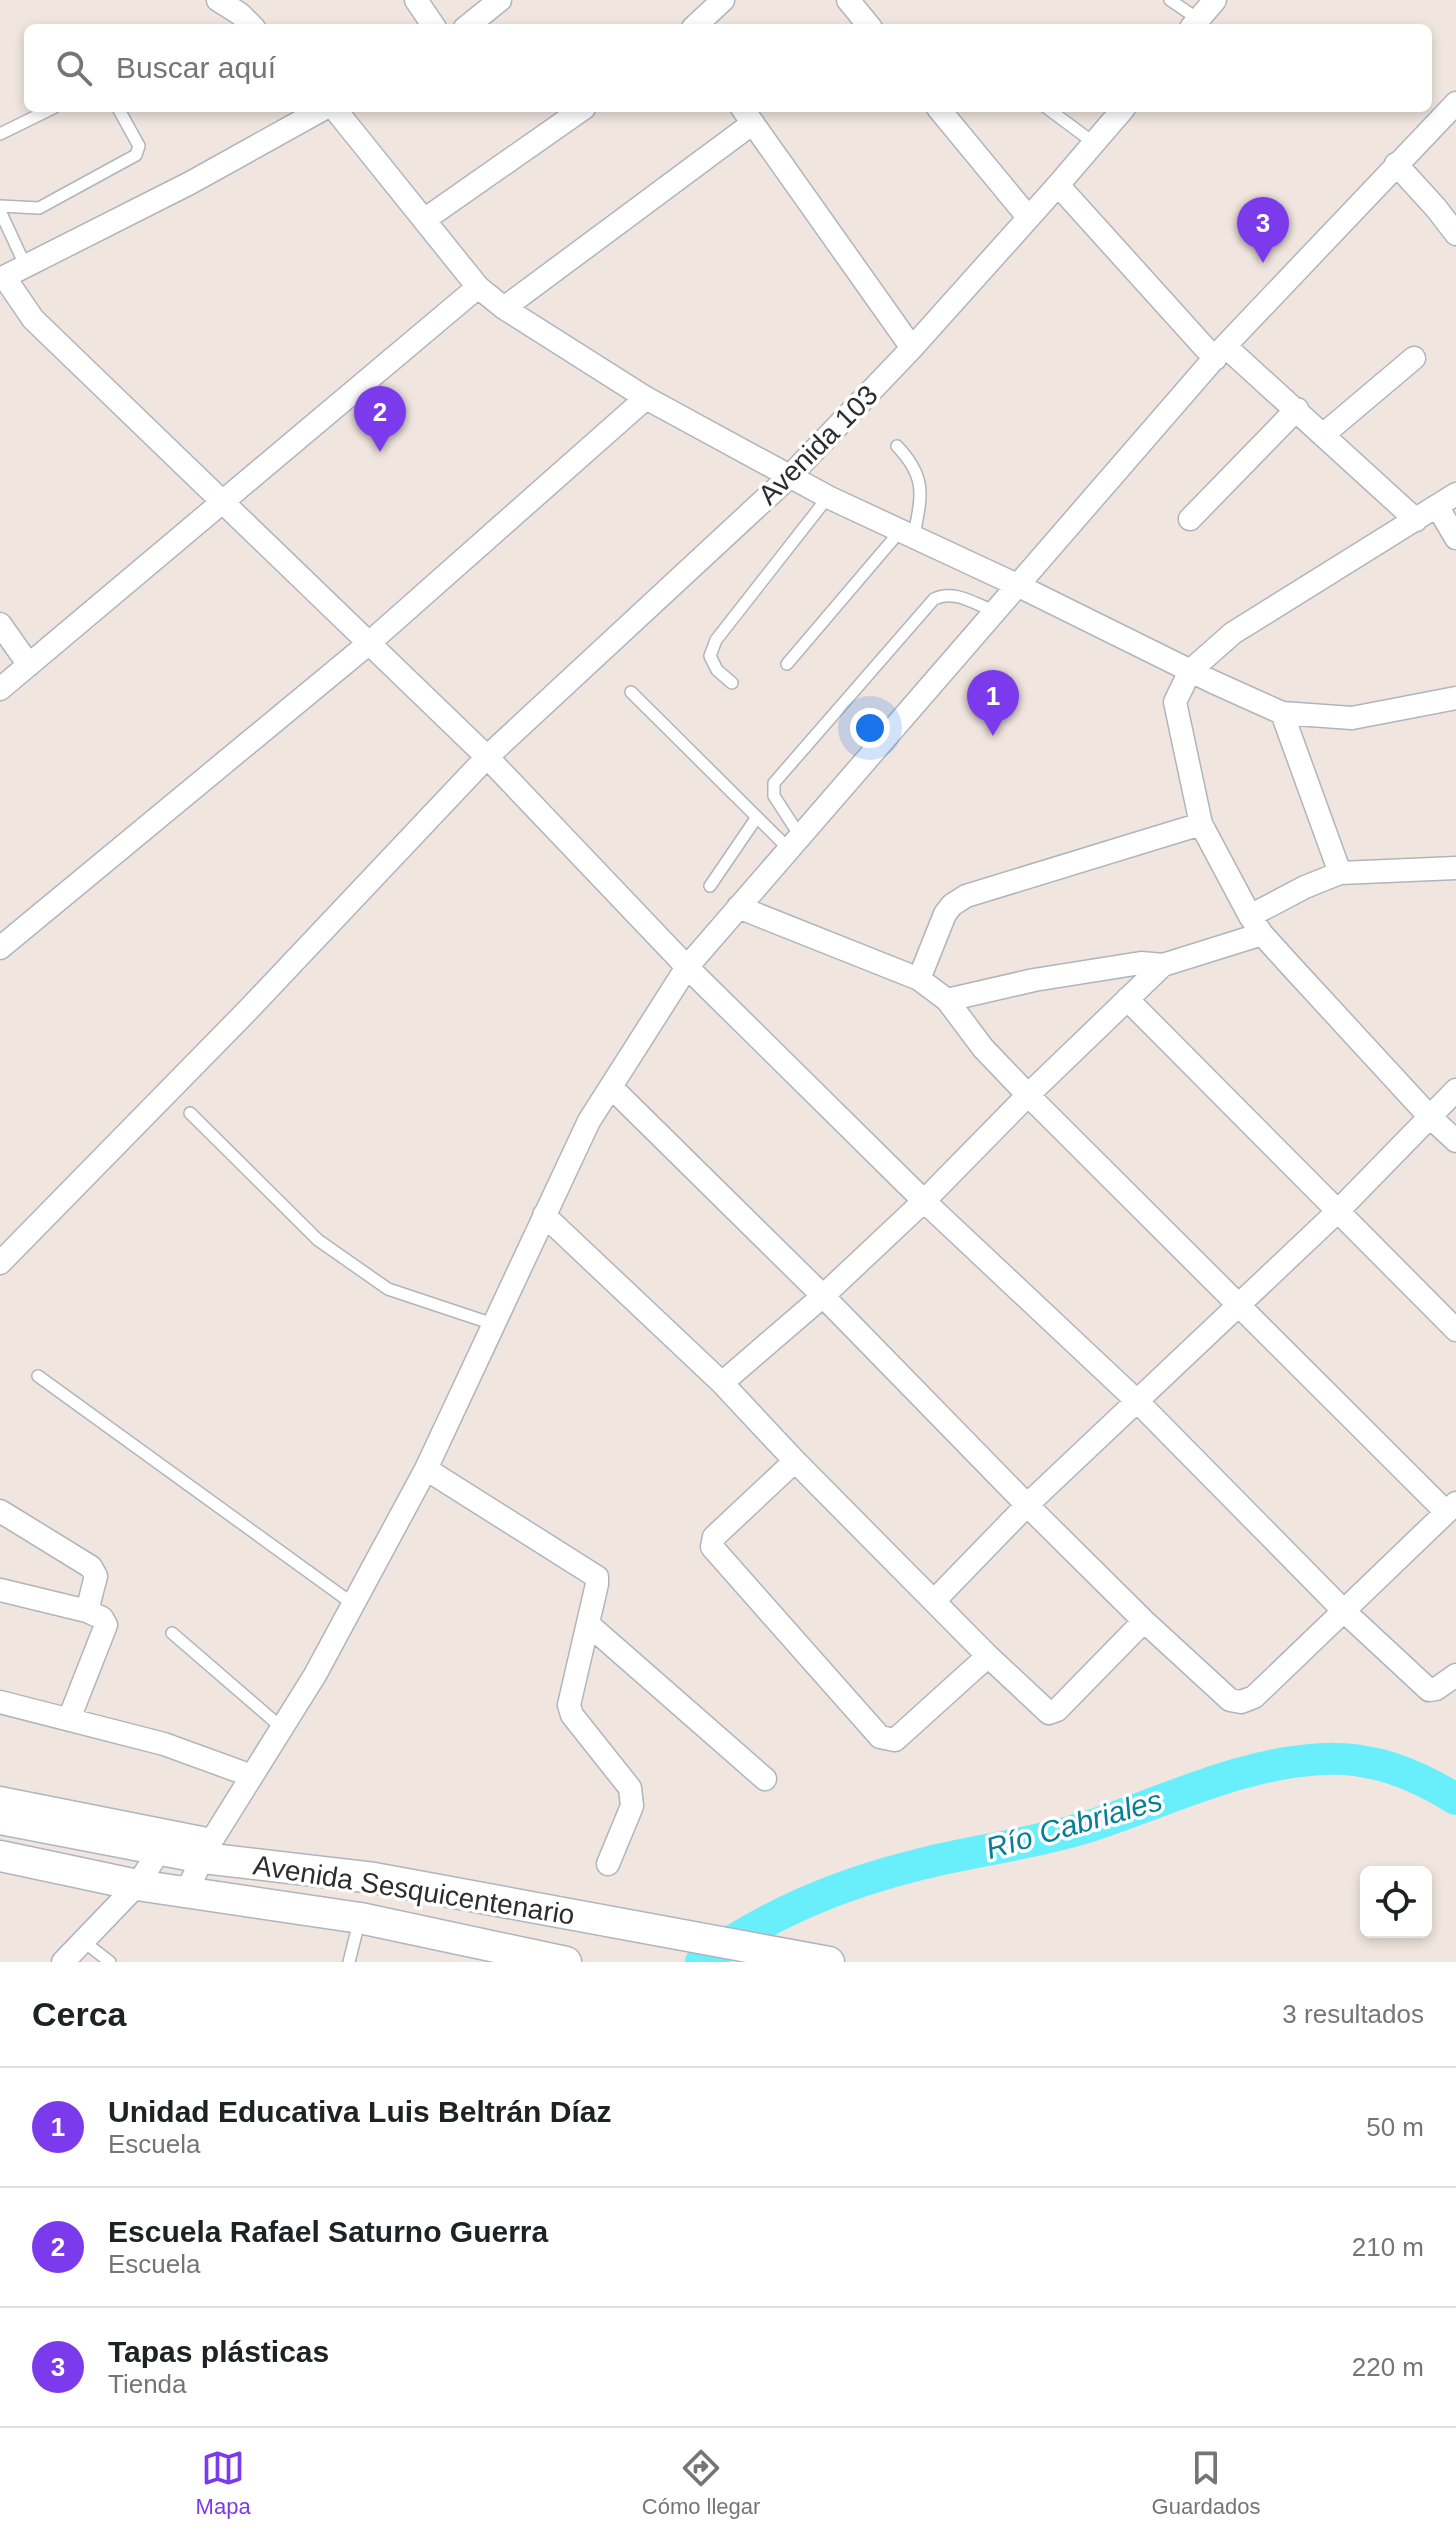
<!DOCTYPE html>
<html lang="es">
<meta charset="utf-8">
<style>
body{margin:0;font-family:Arial,sans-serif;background:#f6f6f6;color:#202124}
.controls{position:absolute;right:24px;bottom:24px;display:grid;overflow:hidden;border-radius:12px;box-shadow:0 4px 12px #0003}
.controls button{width:72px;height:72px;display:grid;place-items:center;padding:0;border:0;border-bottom:2px solid #e0e0e0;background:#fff;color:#202124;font:40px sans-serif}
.you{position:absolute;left:870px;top:728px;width:28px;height:28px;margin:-20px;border:6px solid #fff;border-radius:50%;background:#1a73e8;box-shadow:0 0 0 12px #1a73e833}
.badge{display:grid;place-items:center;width:52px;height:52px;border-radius:50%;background:#7c3aed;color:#fff;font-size:26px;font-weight:700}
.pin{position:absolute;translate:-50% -66px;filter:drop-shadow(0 2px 4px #0008)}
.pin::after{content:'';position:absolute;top:42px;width:28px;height:24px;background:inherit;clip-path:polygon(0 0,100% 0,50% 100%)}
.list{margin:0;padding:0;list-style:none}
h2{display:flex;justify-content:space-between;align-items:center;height:104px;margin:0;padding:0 32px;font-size:34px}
h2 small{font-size:26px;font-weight:400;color:#757577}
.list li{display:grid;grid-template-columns:52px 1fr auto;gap:24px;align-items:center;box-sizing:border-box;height:120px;padding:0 32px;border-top:2px solid #e0e0e0}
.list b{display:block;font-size:30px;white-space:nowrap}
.list p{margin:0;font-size:26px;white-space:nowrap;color:#757577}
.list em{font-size:26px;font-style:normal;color:#757577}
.icon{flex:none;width:44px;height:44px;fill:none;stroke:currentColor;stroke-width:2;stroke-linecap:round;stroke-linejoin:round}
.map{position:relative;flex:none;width:1456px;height:1962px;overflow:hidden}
.search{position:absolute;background:#fff;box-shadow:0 4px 12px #0003;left:24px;right:24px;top:24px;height:88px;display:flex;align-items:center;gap:20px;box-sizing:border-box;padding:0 28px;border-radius:12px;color:#757577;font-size:30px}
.sheet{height:464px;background:#fff}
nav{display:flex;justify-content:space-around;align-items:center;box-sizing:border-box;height:112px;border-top:2px solid #e0e0e0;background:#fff;font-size:22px;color:#757577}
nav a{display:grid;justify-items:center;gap:4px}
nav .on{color:#7c3aed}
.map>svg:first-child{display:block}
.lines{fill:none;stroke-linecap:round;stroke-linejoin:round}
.river{stroke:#69eefb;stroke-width:32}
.service-casing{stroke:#afb5be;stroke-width:14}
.minor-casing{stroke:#afb5be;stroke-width:25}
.secondary-casing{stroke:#afb5be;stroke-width:33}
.service{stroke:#fff;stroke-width:11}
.minor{stroke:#fff;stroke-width:22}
.secondary{stroke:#fff;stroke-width:30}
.labels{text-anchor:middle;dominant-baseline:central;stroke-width:7;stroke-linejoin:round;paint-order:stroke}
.street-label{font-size:28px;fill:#2d2d2d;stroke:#fff}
.water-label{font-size:30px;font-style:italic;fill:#037f97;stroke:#fff}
</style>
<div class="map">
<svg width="1456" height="1962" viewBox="0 0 1456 1962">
<rect width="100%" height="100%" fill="#f0e5df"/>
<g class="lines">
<!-- river -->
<path class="river" d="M701 1962C770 1913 839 1884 921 1864 976 1850 1033 1844 1087 1827 1165 1802 1242 1762 1325 1759 1374 1757 1415 1774 1456 1799"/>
<!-- service casing -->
<g class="service-casing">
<path id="service" d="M1170 0 1198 19
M1047 108 1094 143
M0 134 53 108
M0 206 39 208 136 155 139 146 118 108
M0 211 26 267
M897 446C928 479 921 496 914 536
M787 664 901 530
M732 683 717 670 710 656 716 640 828 497
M631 692 789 849
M800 836 774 796V783L934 599C954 589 975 604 994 611
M710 886 757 817
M190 1113 318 1240 388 1289 493 1324
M38 1376 353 1604
M172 1633 282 1728
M83 1941 110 1962
M349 1962 360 1918"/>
</g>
<!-- minor casing -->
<g class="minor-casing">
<path id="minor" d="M218 0 240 14 254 28
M416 0 435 28
M848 0 871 28
M465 28 500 0
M693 28 723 0
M1191 28 1215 0
M334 108 478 287 504 308 646 398 828 497 1017 585 1211 681 1282 713 1352 718 1456 698
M742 108 912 348
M938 108 1028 217
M1396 164 1436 208 1456 234
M1058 185 1215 359
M424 220 584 108
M5 278 33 319 487 757 687 967 924 1201 1138 1402 1345 1612 1429 1690 1436 1689 1456 1675
M0 279 190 183 325 108
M504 308 753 123
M1225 346 1416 520
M1324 434 1414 358
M1456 494 1233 633 1190 671 1175 702 1201 824 1250 916 1262 934 1290 965 1429 1116 1456 1141
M1437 506 1456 538
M1190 519 1297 409
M0 624 29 665
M0 689 478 287
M1282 713 1340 873
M738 907 919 979 947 1000 983 1048 1028 1095 1446 1512
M1250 916 1305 887 1340 873 1456 868
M0 948 368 644 646 398
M919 979 945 914 952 905 966 896 1201 824
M1127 999 1456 1330
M947 1000 1034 980 1141 963 1163 965
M611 1087 823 1296 1027 1505 1144 1621 1230 1700 1241 1702 1254 1697 1456 1503
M544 1215 722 1383 795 1461 988 1656 1049 1713 1057 1710 1144 1621
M0 1263 248 1010 487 757 790 476 912 348 1058 185 1124 108
M722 1383 823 1296 924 1201 1028 1095 1163 965 1262 934
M795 1461 714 1537 712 1547 880 1737 895 1740 988 1656
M426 1469 597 1577V1584L569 1705 572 1715 630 1788 632 1806 608 1864
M0 1511 91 1567 96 1576 87 1611 102 1618 106 1625 69 1719
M0 1590 87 1611
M934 1601 1027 1505 1337 1212 1456 1090
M588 1624 765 1779
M0 1702 164 1744 252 1776
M0 1798 212 1840
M186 1892 212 1840 315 1675 426 1469 589 1121 687 967 1225 346 1456 103
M63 1962 137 1885 160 1850"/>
</g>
<!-- secondary casing -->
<g class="secondary-casing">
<path id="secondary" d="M0 1819 203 1858 374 1878 829 1962
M0 1856 137 1885 360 1918 566 1962"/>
</g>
<!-- service -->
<use href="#service" class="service"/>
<!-- minor -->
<use href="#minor" class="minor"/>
<!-- secondary -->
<use href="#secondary" class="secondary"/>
</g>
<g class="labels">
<!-- street labels -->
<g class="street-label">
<text transform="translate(818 445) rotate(-45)">Avenida 103</text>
<text transform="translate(414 1890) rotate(9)">Avenida Sesquicentenario</text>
</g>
<!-- water labels -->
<g class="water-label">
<text transform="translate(1074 1824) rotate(-16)">Río Cabriales</text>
</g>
</g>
</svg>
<div class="controls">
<button><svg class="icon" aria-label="locate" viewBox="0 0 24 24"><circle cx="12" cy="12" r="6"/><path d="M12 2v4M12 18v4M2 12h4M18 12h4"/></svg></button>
</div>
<div class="you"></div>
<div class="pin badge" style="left:993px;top:736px">1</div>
<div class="pin badge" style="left:380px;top:452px">2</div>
<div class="pin badge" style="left:1263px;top:263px">3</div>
<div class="search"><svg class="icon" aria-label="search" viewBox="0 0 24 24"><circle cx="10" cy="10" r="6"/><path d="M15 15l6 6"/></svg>Buscar aquí</div>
</div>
<section class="sheet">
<h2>Cerca<small>3 resultados</small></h2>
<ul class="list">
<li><span class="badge">1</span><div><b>Unidad Educativa Luis Beltrán Díaz</b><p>Escuela</p></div><em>50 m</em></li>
<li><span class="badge">2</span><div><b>Escuela Rafael Saturno Guerra</b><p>Escuela</p></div><em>210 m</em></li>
<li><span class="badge">3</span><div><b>Tapas plásticas</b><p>Tienda</p></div><em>220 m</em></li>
</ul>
</section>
<nav>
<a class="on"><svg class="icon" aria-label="map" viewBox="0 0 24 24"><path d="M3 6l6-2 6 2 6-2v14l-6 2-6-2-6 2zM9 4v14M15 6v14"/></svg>Mapa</a>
<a><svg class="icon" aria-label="directions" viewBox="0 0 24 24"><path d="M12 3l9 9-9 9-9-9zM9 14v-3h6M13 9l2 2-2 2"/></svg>Cómo llegar</a>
<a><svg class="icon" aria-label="saved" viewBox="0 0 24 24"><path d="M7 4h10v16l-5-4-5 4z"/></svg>Guardados</a>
</nav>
